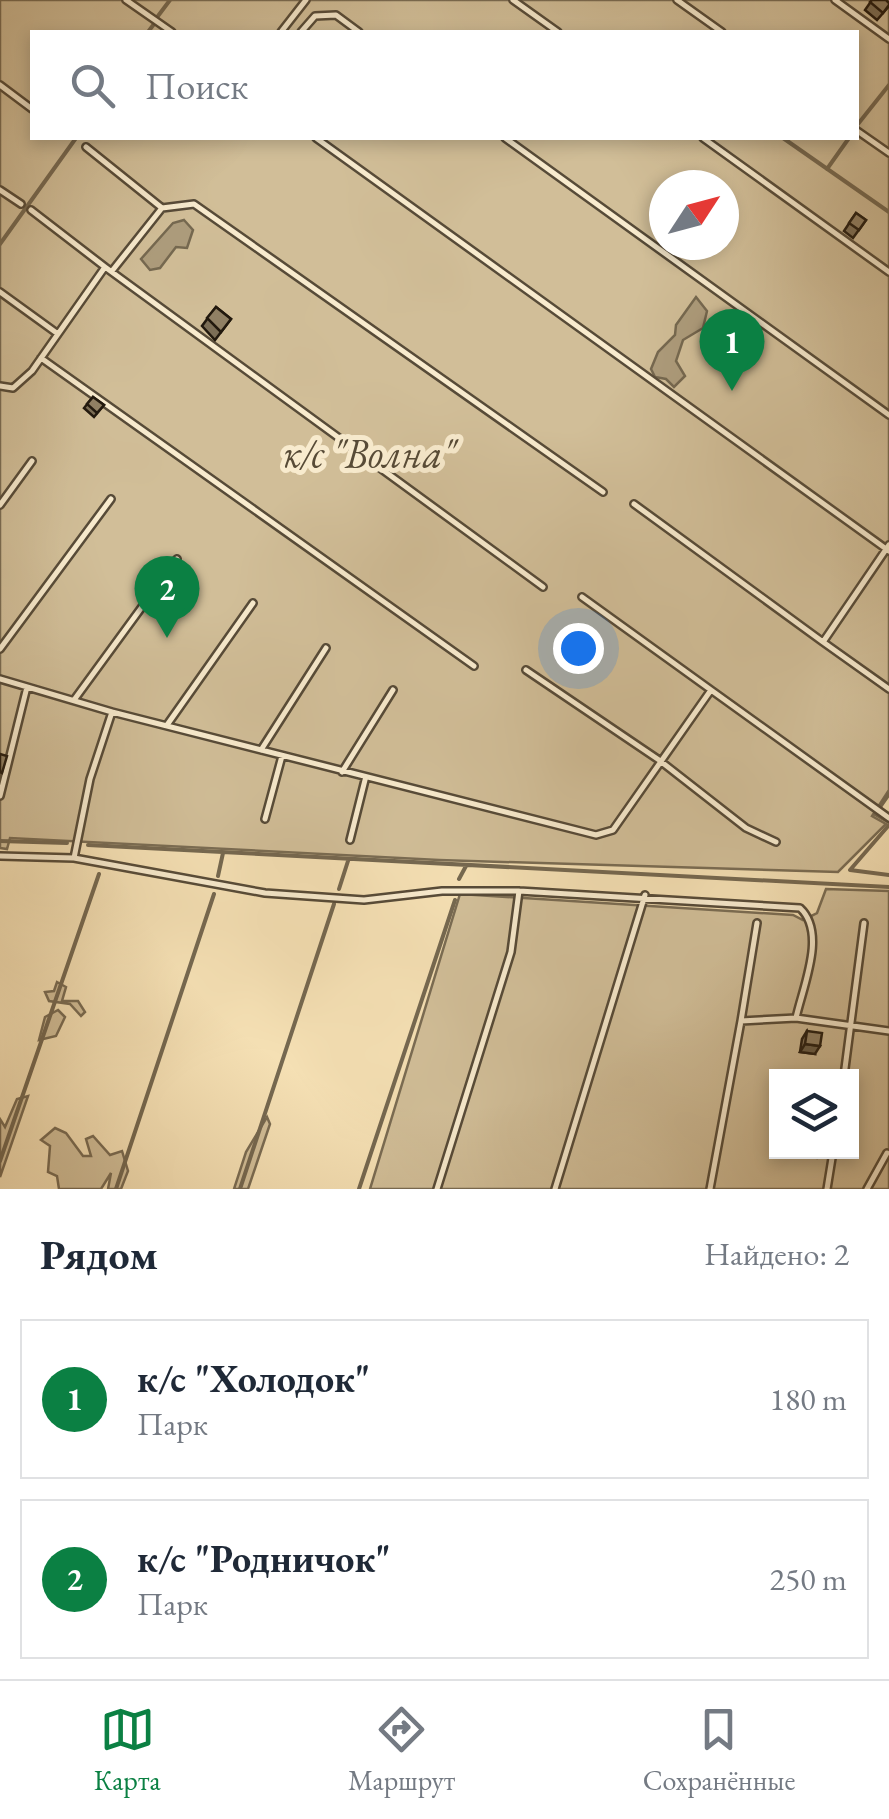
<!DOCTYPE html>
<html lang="ru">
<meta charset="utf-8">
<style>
body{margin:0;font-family:"EB Garamond",serif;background:#f6f6f7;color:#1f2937}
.controls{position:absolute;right:30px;bottom:30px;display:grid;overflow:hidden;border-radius:0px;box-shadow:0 5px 15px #0003}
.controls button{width:90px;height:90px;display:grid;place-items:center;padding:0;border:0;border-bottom:2px solid #e0e1e3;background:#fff;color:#1f2937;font:50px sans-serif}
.compass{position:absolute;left:649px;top:170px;width:90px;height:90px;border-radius:50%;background:#fff;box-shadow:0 5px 15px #0003;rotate:54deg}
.you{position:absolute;left:578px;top:648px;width:35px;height:35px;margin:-25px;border:8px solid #fff;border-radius:50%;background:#1a73e8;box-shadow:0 0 0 15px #1a73e833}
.badge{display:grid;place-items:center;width:65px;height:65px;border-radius:50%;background:#0b8043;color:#fff;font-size:32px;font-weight:700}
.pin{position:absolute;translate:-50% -82px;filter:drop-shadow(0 2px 5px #0008)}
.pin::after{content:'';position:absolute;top:52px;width:35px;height:30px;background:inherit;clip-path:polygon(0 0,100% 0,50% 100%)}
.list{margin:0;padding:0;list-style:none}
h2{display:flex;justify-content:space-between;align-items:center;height:130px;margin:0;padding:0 40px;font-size:42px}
h2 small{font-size:32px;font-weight:400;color:#747a83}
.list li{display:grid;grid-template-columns:65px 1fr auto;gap:30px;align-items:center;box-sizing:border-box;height:160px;margin:0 20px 20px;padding:0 20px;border:2px solid #e0e1e3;border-radius:0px}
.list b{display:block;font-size:38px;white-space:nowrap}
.list p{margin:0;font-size:32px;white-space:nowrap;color:#747a83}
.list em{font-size:32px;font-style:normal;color:#747a83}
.icon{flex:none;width:55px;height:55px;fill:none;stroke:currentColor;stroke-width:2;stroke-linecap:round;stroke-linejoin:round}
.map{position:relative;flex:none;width:889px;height:1189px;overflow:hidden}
.search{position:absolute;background:#fff;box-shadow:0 5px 15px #0003;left:30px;right:30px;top:30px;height:110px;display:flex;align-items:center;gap:25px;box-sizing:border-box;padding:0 35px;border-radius:0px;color:#747a83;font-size:38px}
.sheet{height:490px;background:#fff}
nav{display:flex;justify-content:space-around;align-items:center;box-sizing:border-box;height:140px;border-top:2px solid #e0e1e3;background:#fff;font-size:28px;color:#747a83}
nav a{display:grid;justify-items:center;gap:5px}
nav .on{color:#0b8043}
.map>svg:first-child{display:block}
.green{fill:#d1be98;stroke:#7a6c53;stroke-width:2.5;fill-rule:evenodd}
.water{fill:#ad9c7c;stroke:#756850;stroke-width:2.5}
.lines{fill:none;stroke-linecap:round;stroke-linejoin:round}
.stream{stroke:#756850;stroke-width:4}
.service-casing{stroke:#574b38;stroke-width:10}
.service{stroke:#f8ebce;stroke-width:5}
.wall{fill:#7c6e56;stroke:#22190e;stroke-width:2.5}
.shaded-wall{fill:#655a46;stroke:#22190e;stroke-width:2.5}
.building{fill:#908064;stroke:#22190e;stroke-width:2.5}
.labels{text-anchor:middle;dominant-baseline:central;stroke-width:10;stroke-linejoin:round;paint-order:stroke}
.park-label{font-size:40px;font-style:italic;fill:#574b37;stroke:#f8ebce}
</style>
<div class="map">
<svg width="889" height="1189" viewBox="0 0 889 1189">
<rect width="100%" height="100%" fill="#f5e0b4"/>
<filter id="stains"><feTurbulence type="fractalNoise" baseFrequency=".002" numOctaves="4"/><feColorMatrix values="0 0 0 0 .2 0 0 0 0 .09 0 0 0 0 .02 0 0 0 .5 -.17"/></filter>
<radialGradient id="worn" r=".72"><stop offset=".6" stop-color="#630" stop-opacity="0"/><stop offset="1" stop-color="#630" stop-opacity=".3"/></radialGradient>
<!-- green -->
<path class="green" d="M0 0H889V790L872 816 886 824 838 872 439 860 10 838 7 849 0 848ZM32 32H856V138H32ZM664 185H724V245H664Z
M826 889 889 891V1189H370L460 894 793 915 803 920 817 913ZM776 1076H852V1152H776Z
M57 982 66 987 62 1001H78L85 1012 81 1016 70 1004 49 1001 45 992 54 991Z
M58 1010 65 1017 56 1036 39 1040 45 1017Z
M28 1096 0 1177V1119L5 1127 17 1099Z
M267 1117 270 1124 248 1189H234L246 1152Z
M55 1128 66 1133 83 1156H91L86 1139 93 1136 110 1155 122 1151 128 1171 121 1189H108L111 1173 101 1189H59L57 1176 48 1172 50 1146 41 1140Z"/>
<!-- water -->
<path class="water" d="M184 220 193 230 187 248 176 247 160 268 150 270 141 259 173 223Z
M696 297 707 311 703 328 683 340 676 361 685 376 674 387 666 379 655 377 651 369 658 352 675 335 676 325Z"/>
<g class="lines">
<!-- stream -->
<path class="stream" d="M158 16 170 0
M148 32 154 24
M858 124 889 85
M783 138 889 212
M827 169 849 138
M0 244 76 138
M889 794 875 814 889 822
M889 825 850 870 889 875
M0 841 67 843
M88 845 889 887
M218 876 223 853
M459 879 466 866
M339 889 348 861
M0 1161 99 874
M116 1189 214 894
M240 1189 334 904
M359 1189 455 900"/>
<!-- service casing -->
<g class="service-casing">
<path id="service" d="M126 0 172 32
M513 0 558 32
M677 0 722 32
M835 0 889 39
M281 32 306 0
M301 32 315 16 336 15 359 32
M0 85 32 109
M856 130 889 153
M316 138 889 551
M505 138 889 415
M703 138 889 272
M86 147 162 208
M0 190 21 204
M105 267 543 587
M112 271 162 208 194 204 603 492
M0 292 58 334
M41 358 474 666
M0 386 13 388 32 371 105 267 31 210
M634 504 823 642 889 545
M0 505 32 461
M582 597 711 690
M823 642 889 689
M0 649 111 499
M526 670 659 760 746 828 776 842
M0 679 112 712
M74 700 177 559
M167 725 253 603
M261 750 326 648
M342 772 393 690
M0 796 27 687
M265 819 282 756
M350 840 365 780
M0 856 74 858 265 893 364 900 442 891H519L800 908C827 933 803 986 796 1018L889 1031
M74 858 90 779 112 712 596 835 613 830 711 690 889 818
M741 1021 757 923
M844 1076 864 923
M437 1189 511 952 519 891
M555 1189 645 895
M710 1189 741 1021 796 1018
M827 1189 833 1152
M867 1189 887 1153"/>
</g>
<!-- service -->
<use href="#service" class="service"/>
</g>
<!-- wall -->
<path class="wall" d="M872 0 889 6 877 20 865 10Z
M856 213 866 220 853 238 844 231Z
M216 307 231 319 215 340 202 326Z
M93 397 104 405 94 417 84 408Z
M807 1031 815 1054 800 1052 802 1039Z"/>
<!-- shaded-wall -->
<path class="shaded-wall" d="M805 1044 820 1046 815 1054 800 1052Z
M808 1152 820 1154 817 1158 805 1156Z"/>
<!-- building -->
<path class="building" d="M872 0H886L889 3V5L883 13 870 2Z
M856 213 866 220 859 230 849 223Z
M216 307 231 319 221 332 207 318Z
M93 397 104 405 97 413 87 404Z
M0 754 7 756 2 773 0 772Z
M807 1031 822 1033 820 1046 805 1044Z"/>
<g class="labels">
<!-- park labels -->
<g class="park-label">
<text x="369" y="453">к/с "Волна"</text>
</g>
</g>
<rect width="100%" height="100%" filter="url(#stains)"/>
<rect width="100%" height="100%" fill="url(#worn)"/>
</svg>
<div class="controls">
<button><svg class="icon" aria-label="layers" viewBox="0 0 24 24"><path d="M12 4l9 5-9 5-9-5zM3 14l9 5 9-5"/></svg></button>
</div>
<svg class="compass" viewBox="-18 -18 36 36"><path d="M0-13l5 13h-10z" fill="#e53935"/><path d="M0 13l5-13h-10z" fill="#747a83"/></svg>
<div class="you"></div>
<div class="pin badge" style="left:732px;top:391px">1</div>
<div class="pin badge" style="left:167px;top:638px">2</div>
<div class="search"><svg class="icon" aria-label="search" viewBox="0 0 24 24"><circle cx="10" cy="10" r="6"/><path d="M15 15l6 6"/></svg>Поиск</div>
</div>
<section class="sheet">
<h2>Рядом<small>Найдено: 2</small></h2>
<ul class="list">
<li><span class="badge">1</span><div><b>к/с &quot;Холодок&quot;</b><p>Парк</p></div><em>180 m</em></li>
<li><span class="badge">2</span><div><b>к/с &quot;Родничок&quot;</b><p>Парк</p></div><em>250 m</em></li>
</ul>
</section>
<nav>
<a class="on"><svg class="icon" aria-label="map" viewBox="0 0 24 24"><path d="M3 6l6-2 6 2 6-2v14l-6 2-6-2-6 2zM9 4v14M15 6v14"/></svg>Карта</a>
<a><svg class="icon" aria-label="directions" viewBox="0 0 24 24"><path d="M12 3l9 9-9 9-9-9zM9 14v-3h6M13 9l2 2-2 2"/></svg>Маршрут</a>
<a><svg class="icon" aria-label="saved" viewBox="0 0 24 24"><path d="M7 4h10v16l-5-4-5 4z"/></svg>Сохранённые</a>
</nav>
